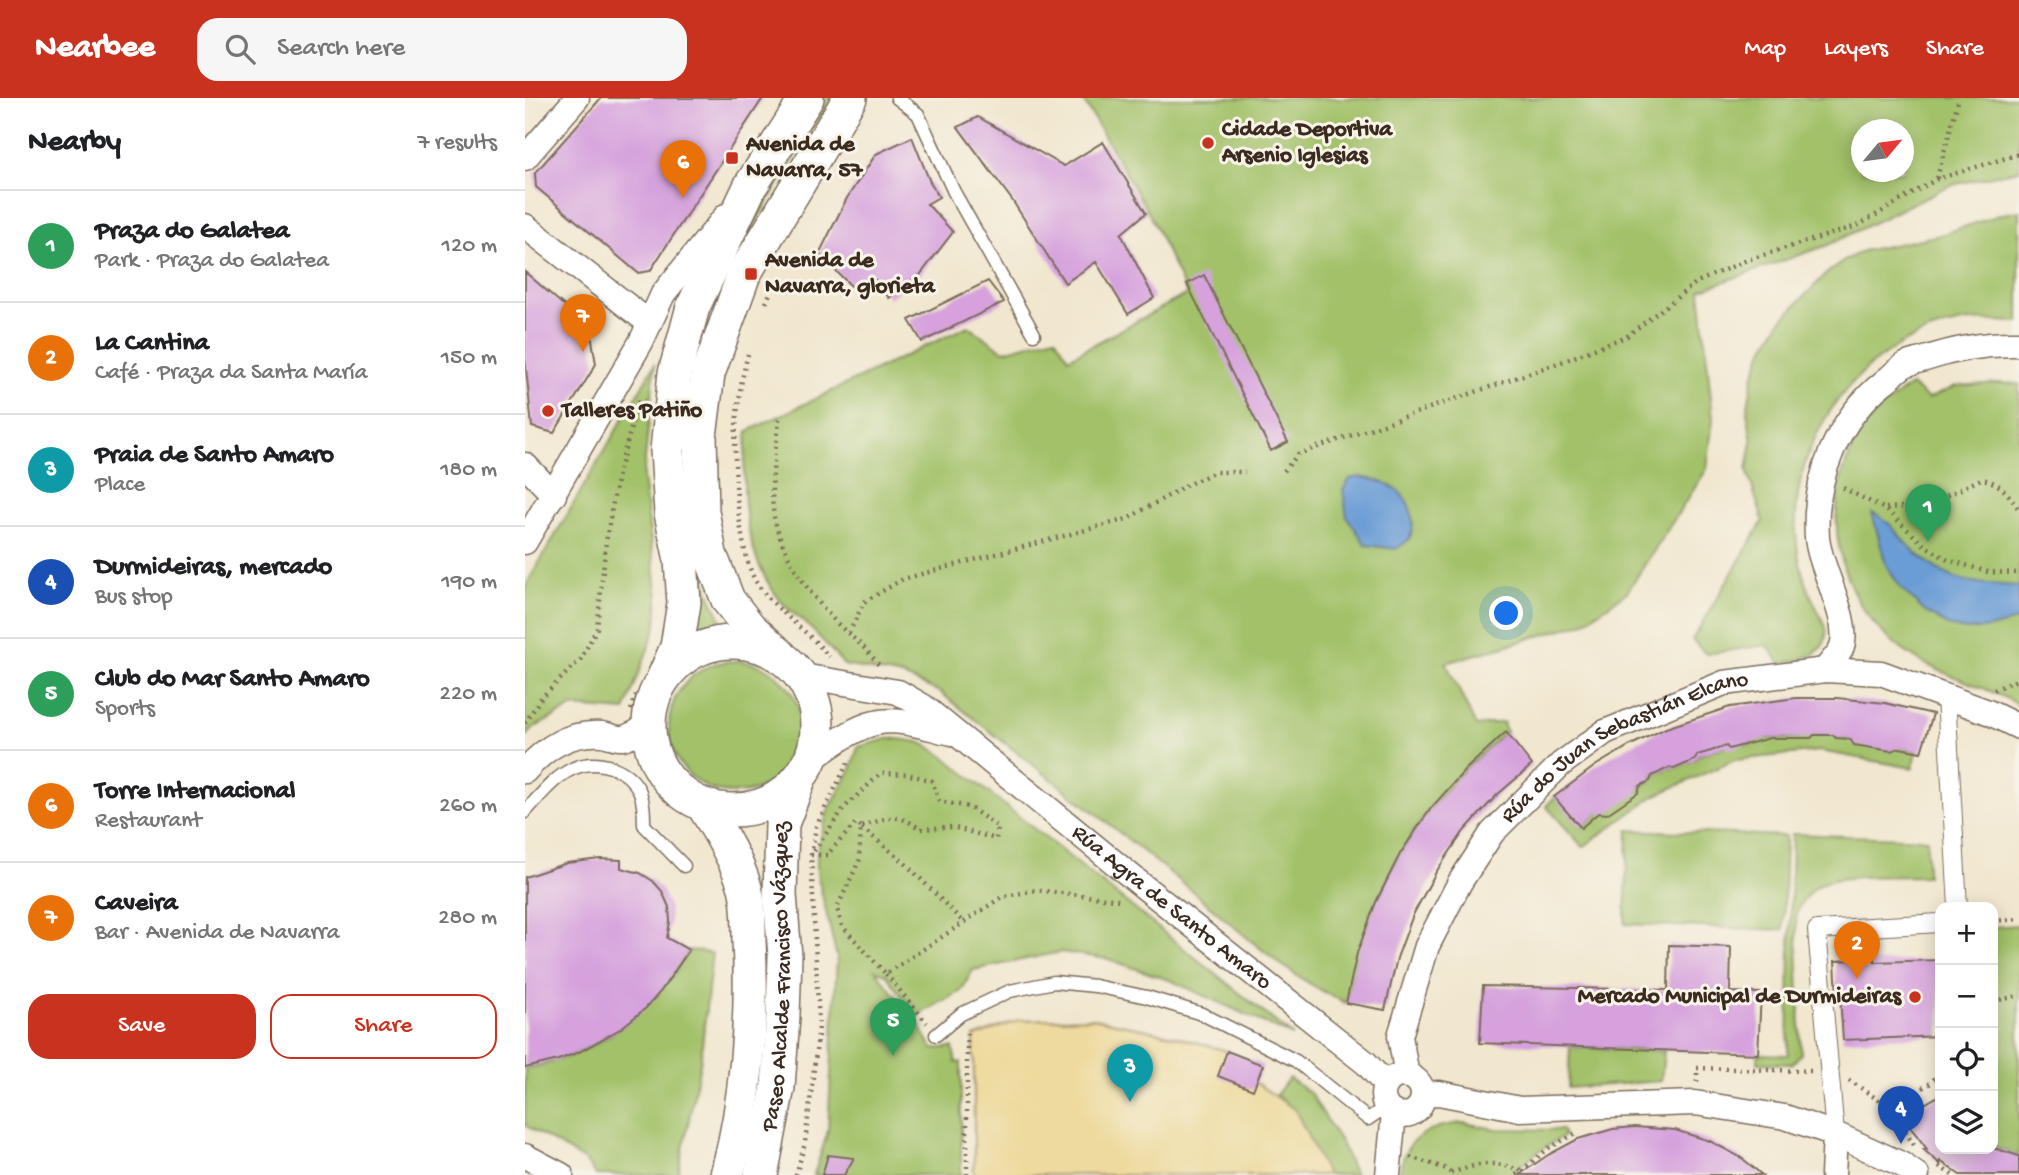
<!DOCTYPE html>
<meta charset="utf-8">
<style>
body{margin:0;font-family:"Gochi Hand",sans-serif;background:#f6f6f6;color:#202124}
.controls{position:absolute;right:21px;bottom:21px;display:grid;overflow:hidden;border-radius:14px;box-shadow:0 4px 18px #0003}
.controls button{width:63px;height:63px;display:grid;place-items:center;padding:0;border:0;border-bottom:2px solid #e0e0e0;background:#fff;color:#202124;font:35px sans-serif}
.compass{position:absolute;left:1326px;top:21px;width:63px;height:63px;border-radius:50%;background:#fff;box-shadow:0 4px 18px #0003;rotate:61deg}
.you{position:absolute;left:982px;top:516px;width:24px;height:24px;margin:-18px;border:5px solid #fff;border-radius:50%;background:#1a73e8;box-shadow:0 0 0 10px #1a73e833}
.badge{display:grid;place-items:center;width:46px;height:46px;border-radius:50%;background:#c8321e;color:#fff;font-size:23px;font-weight:700}
.pin{position:absolute;translate:-50% -58px;filter:drop-shadow(0 2px 4px #0008)}
.pin::after{content:'';position:absolute;top:37px;width:24px;height:21px;background:inherit;clip-path:polygon(0 0,100% 0,50% 100%)}
.list{margin:0;padding:0;list-style:none}
h2{display:flex;justify-content:space-between;align-items:center;height:91px;margin:0;padding:0 28px;font-size:30px}
h2 small{font-size:23px;font-weight:400;color:#757577}
.list li{display:grid;grid-template-columns:46px 1fr auto;gap:21px;align-items:center;box-sizing:border-box;height:112px;padding:0 28px;border-top:2px solid #e0e0e0}
.list b{display:block;font-size:26px;white-space:nowrap}
.list p{margin:0;font-size:23px;white-space:nowrap;color:#757577}
.list em{font-size:23px;font-style:normal;color:#757577}
.actions{display:flex;gap:14px;padding:21px 28px}
.actions a{flex:1;padding:16px 0;border:2px solid #c8321e;border-radius:21px;text-align:center;font-size:24px;color:#c8321e}
.actions .main{background:#c8321e;color:#fff}
.icon{flex:none;width:38px;height:38px;fill:none;stroke:currentColor;stroke-width:2;stroke-linecap:round;stroke-linejoin:round}
.map{position:relative;flex:none;width:1494px;height:1077px;overflow:hidden}
header{display:flex;align-items:center;gap:42px;box-sizing:border-box;height:98px;padding:0 35px;background:#c8321e;color:#fff}
header strong{font-size:33px}
nav{display:flex;gap:38px;margin-inline-start:auto;font-size:24px}
.search{width:490px;height:63px;background:#f6f6f6;display:flex;align-items:center;gap:18px;box-sizing:border-box;padding:0 24px;border-radius:21px;color:#757577;font-size:26px}
main{display:flex}
aside{flex:1;background:#fff}
.map>svg:first-child{display:block}
.green{fill:#a3c169;stroke:#6f7644;stroke-width:2;fill-rule:evenodd}
.sand{fill:#eeda9e;stroke:#94825e;stroke-width:2}
.water{fill:#6b9cd5;stroke:#53637a;stroke-width:2}
.building{fill:#d6a1dd}
.lines{fill:none;stroke-linecap:round;stroke-linejoin:round}
.service-casing{stroke:#7b6c5c;stroke-width:15}
.pedestrian-casing{stroke:#7b6c5c;stroke-width:20}
.minor-casing{stroke:#7b6c5c;stroke-width:27}
.secondary-casing{stroke:#7b6c5c;stroke-width:36}
.path{stroke:#7b6c5c;stroke-width:4.5;stroke-dasharray:2 5;stroke-linecap:butt}
.service{stroke:#fff;stroke-width:12}
.pedestrian{stroke:#fff;stroke-width:18}
.minor{stroke:#fff;stroke-width:24}
.secondary{stroke:#fff;stroke-width:33}
.poi-dot{fill:#c8321e;stroke:#f7f3e8;stroke-width:2.5}
.labels{text-anchor:middle;dominant-baseline:central;stroke-width:6;stroke-linejoin:round;paint-order:stroke}
.poi-label{font-size:23px;font-weight:bold;fill:#3b2a1e;stroke:#f7f3e8;text-anchor:start}
.street-label{font-size:23px;fill:#3b2a1e;stroke:#f7f3e8}
</style>
<header>
<strong>Nearbee</strong>
<div class="search"><svg class="icon" aria-label="search" viewBox="0 0 24 24"><circle cx="10" cy="10" r="6"/><path d="M15 15l6 6"/></svg>Search here</div>
<nav><a>Map</a><a>Layers</a><a>Share</a></nav>
</header>
<main>
<aside>
<h2>Nearby<small>7 results</small></h2>
<ul class="list">
<li><span class="badge" style="background:#2e9e5b">1</span><div><b>Praza do Galatea</b><p>Park · Praza do Galatea</p></div><em>120 m</em></li>
<li><span class="badge" style="background:#e8710a">2</span><div><b>La Cantina</b><p>Café · Praza da Santa María</p></div><em>150 m</em></li>
<li><span class="badge" style="background:#0f9aa8">3</span><div><b>Praia de Santo Amaro</b><p>Place</p></div><em>180 m</em></li>
<li><span class="badge" style="background:#1a4fb4">4</span><div><b>Durmideiras, mercado</b><p>Bus stop</p></div><em>190 m</em></li>
<li><span class="badge" style="background:#2e9e5b">5</span><div><b>Club do Mar Santo Amaro</b><p>Sports</p></div><em>220 m</em></li>
<li><span class="badge" style="background:#e8710a">6</span><div><b>Torre Internacional</b><p>Restaurant</p></div><em>260 m</em></li>
<li><span class="badge" style="background:#e8710a">7</span><div><b>Caveira</b><p>Bar · Avenida de Navarra</p></div><em>280 m</em></li>
</ul>
<div class="actions"><a class="main">Save</a><a>Share</a></div>
</aside>
<div class="map">
<svg width="1494" height="1077" viewBox="0 0 1494 1077">
<rect width="100%" height="100%" fill="#f7f3e8"/>
<filter id="ink" filterUnits="userSpaceOnUse"><feTurbulence type="fractalNoise" baseFrequency=".0143" numOctaves="2"/><feDisplacementMap in="SourceGraphic" scale="14" xChannelSelector="R" yChannelSelector="G"/><feConvolveMatrix kernelMatrix="1 2 1 2 8 2 1 2 1" color-interpolation-filters="sRGB"/></filter>
<filter id="wash" filterUnits="userSpaceOnUse"><feTurbulence type="fractalNoise" baseFrequency=".00686" numOctaves="4" result="noise"/><feDisplacementMap in="SourceGraphic" scale="28" xChannelSelector="R" yChannelSelector="G"/><feGaussianBlur stdDeviation="1.57" result="paint"/><feColorMatrix in="noise" values="0 0 0 0 0 0 0 0 0 0 0 0 0 0 0 0 0 1.4 0 .05"/><feComposite in="paint" operator="in"/></filter>
<g filter="url(#wash)">
<rect width="100%" height="100%" fill="#f1e7cf"/>
<!-- green -->
<path class="green" d="M298 0H308C265 66 223 131 191 203L183 200 201 159Z
M557 0H1494V72L1423 88 1303 147 1175 192 1188 321 1182 371 1102 494 1058 525 921 565 951 628 978 624 981 634C968 646 954 657 941 670 874 736 841 815 821 905 756 876 705 823 650 779 573 716 493 656 415 594L378 578 319 567C306 552 294 537 279 524 274 519 267 515 262 510 218 463 214 394 223 333L443 228 479 253 530 239 544 260 662 196 626 119ZM1336 32H1378V74H1336Z
M1494 113V224C1478 224 1461 221 1446 223 1332 237 1251 354 1275 465 1280 488 1291 509 1301 530 1304 557 1276 563 1255 565L1242 547 1181 556 1167 542 1238 423 1222 372 1227 344 1222 314 1228 279 1238 252 1257 221 1302 175 1322 161 1338 153 1415 137 1477 116Z
M130 266 118 380 133 499 131 529 100 613 48 609 10 629 0 640V489Z
M1475 285 1494 286V607C1454 584 1413 579 1374 549 1310 501 1293 408 1333 339 1346 317 1365 301 1386 287L1403 301 1431 288Z
M175 465 183 493 196 522 194 525 175 527 174 526 167 468Z
M144 629a66 66 0 1 1 132 0a66 66 0 1 1-132 0Z
M1288 637H1309L1311 640 1328 641 1366 653 1370 648 1392 654 1388 670 1295 653 1210 662 1129 698 1058 749 1021 708 1030 699 1057 729 1076 712 1125 683 1126 679 1145 669 1149 671 1170 662 1171 658 1202 648 1227 646 1229 642 1245 640 1263 641Z
M366 640 394 644 412 653 768 938 647 883 583 861 536 854 448 872 436 893 391 918 361 876 350 872 394 927 408 951 428 949 431 965 436 964V1077H289L303 1033 312 860 292 775V754L302 715 326 671 333 649Z
M1103 732 1261 738 1258 832 1100 826Z
M1267 736 1402 741V778C1378 779 1315 776 1296 786 1283 793 1277 803 1271 816L1276 956 1267 966 1233 965V956L1263 957Z
M1494 827V1058L1468 1049V829Z
M164 852 187 855 175 966 153 1077H71L60 1063 0 1027V970C72 959 128 913 164 852Z
M1045 949 1139 953 1136 983 1043 990Z
M764 980 786 996 816 1045 830 1077H802L770 1012 751 997Z
M939 1025 971 1031 1037 1032 1039 1038 1012 1054 984 1077H875C877 1040 906 1027 939 1025Z"/>
<!-- sand -->
<path class="sand" d="M568 920 650 938 702 953 731 985 770 1012 802 1077H449V939L494 922Z"/>
<!-- water -->
<path class="water" d="M834 379C849 381 864 384 875 395 886 405 892 427 884 441 881 445 875 448 871 451L841 447 822 419 818 392 825 381Z
M1347 415C1363 420 1372 436 1384 448 1422 486 1443 485 1494 488V522L1465 530 1441 532 1426 529 1399 513 1375 489 1361 467Z"/>
<g id="blocks">
<!-- building -->
<path class="building" d="M76 0H238L125 173 113 175 11 89 10 75Z
M453 19 539 68 578 44 621 115 596 136 629 200 603 216 571 164 540 185 487 102 433 29Z
M387 39 405 84 414 99 402 106 428 134 395 177 364 200 350 182 333 195 294 156 322 100 351 56Z
M0 174 65 230 71 266 29 335 7 329 0 260Z
M679 177 763 344 746 353 662 186Z
M463 183 479 204 397 244 384 222Z
M1271 600H1312L1360 605 1408 616 1396 654 1375 650 1366 653 1329 647 1325 641 1311 640 1308 637H1289L1286 640H1245L1204 651 1201 648 1186 653 1172 657 1170 662 1149 671 1145 669 1127 678 1125 683 1115 688 1113 695 1082 716 1073 715 1056 730 1029 699 1070 668 1104 648 1141 630 1205 609Z
M981 634 1007 667 972 697 939 733 911 774 888 817 872 860 860 912 821 905 832 855 851 804 875 756 906 710 941 671Z
M75 761 96 762V770L115 775 128 783 137 793 144 809 145 824 142 840 164 852 136 893 121 910 95 931 54 954 33 962 0 970V779L42 765Z
M1144 847 1206 849 1205 894 1236 895 1233 956 955 945 958 888 1143 892Z
M1350 861V864L1415 862V938L1318 942 1315 897 1312 898 1310 863Z
M702 953 738 967 728 992 693 978Z
M1415 997V1051H1472L1494 1058V1077H1435L1415 1063V1066L1398 1051H1402L1380 1022 1388 1017 1386 1014Z
M1110 1029 1150 1032 1185 1043 1217 1060 1237 1077H994L1023 1057 1053 1041 1088 1031Z
M303 1057 329 1060 319 1077H297Z"/>
</g>
</g>
<g filter="url(#ink)">
<use href="#blocks" fill-opacity="0" stroke="#7b6c5c" stroke-width="2"/>
<g class="lines">
<!-- service casing -->
<g class="service-casing">
<path id="service" d="M372 0 393 16 429 94 509 236
M0 714C15 698 29 679 49 670 73 660 104 670 115 694 119 705 119 716 119 727L159 768
M411 937 436 916 485 893 529 884 570 888 622 899 677 916 771 963 843 1021 862 1008"/>
</g>
<!-- pedestrian casing -->
<g class="pedestrian-casing">
<path id="pedestrian" d="M1421 598 1433 809
M1310 1036 1292 832 1415 825"/>
</g>
<!-- minor casing -->
<g class="minor-casing">
<g id="minor">
<path d="M0 60 52 0"/>
<path d="M0 128 123 224"/>
<path d="M0 367 29 397"/>
<path d="M0 444 116 244 138 196 201 118"/>
<path d="M1300 572C1305 565 1312 558 1316 551 1328 525 1294 470 1292 439 1288 379 1313 321 1359 284 1366 279 1373 271 1380 267 1386 264 1394 263 1400 261 1432 250 1461 245 1494 246"/>
<path id="s1" d="M277 578 373 594 399 609 618 788 841 965 861 987"/>
<path d="M288 660C307 647 328 630 350 625 375 619 403 630 427 635"/>
<path d="M0 673C21 649 44 634 77 636 84 637 92 641 98 640 106 638 116 632 123 628"/>
<circle cx="878" cy="997" r="20"/>
<path id="s2" d="M882 978 875 938 902 848 935 784 967 735 1036 666 1080 634 1199 585 1300 572 1356 575 1463 614 1494 629"/>
<path d="M898 996 914 995 995 1011 1170 1005 1260 1019 1310 1036 1376 1066 1392 1077"/>
<path d="M0 1058 36 1077"/>
<path d="M863 1077 869 1015"/>
<path d="M1308 1077 1310 1036"/>
</g>
</g>
<!-- secondary casing -->
<g class="secondary-casing">
<g id="secondary">
<circle cx="208" cy="628" r="84"/>
<path d="M255 557 224 529 203 502 185 456 177 413 175 338 183 276 219 176 325 0"/>
<path d="M138 581 152 549 159 505 156 462 146 415 142 352 150 275 168 209 226 87 282 0"/>
<path d="M178 707C193 731 218 772 222 799 224 813 224 828 224 842 228 918 222 1003 202 1077"/>
<path id="s3" d="M236 1077 253 989 258 918 260 858 255 797 257 726 273 684"/>
</g>
</g>
<!-- path -->
<path class="path" d="M1412 80 1434 0
M241 205 251 181
M223 256C208 312 207 368 215 425 218 445 222 470 233 487 253 515 283 532 304 559
M254 321C251 354 242 394 251 427 261 463 285 496 309 522 324 538 342 549 354 568
M759 373 773 356 1039 263 1102 238 1172 184 1222 162 1332 128 1412 81 1494 56
M1318 390 1360 411 1398 446 1421 461 1463 474 1494 475
M1361 410 1395 408 1409 404 1456 381C1474 383 1485 397 1494 412
M324 535 339 504 378 481 602 421 664 386 690 374H720
M1469 592 1494 581
M106 612 112 593
M0 625 16 600 56 561 72 530 81 444 93 376 114 302 120 304
M337 730 380 765 439 825
M289 753 319 710 356 675 382 676 407 683 414 703 444 709 473 729 471 741 427 729 395 731C371 713 362 720 336 729
M286 757H302L331 725 336 729 334 763 312 810 317 828 361 876 477 799 511 792 596 802
M1468 823 1494 821
M361 876 402 925
M1468 903 1494 898
M1324 982 1364 1009
M1172 984V970L1286 973
M1389 1047 1364 1009 1406 985 1415 974
M885 1059 922 1071 928 1077
M1414 1068 1427 1077
M926 1075C953 1066 968 1061 995 1073
M271 1077 280 1045 294 929 286 757 291 729 323 664
M442 1077V934
M991 1077 1024 1050 1053 1034"/>
<!-- service -->
<use href="#service" class="service"/>
<!-- pedestrian -->
<use href="#pedestrian" class="pedestrian"/>
<!-- minor -->
<use href="#minor" class="minor"/>
<!-- secondary -->
<use href="#secondary" class="secondary"/>
</g>
</g>
<!-- markers -->
<g class="poi-dot">
<circle cx="683" cy="45" r="7"/>
<rect x="200" y="53" width="14" height="14" rx="3.5"/>
<rect x="219" y="169" width="14" height="14" rx="3.5"/>
<circle cx="23" cy="313" r="7"/>
<circle cx="1390" cy="899" r="7"/>
</g>
<g class="labels">
<!-- poi labels -->
<g class="poi-label">
<text x="697" y="32">Cidade Deportiva<tspan x="697" dy="26">Arsenio Iglesias</tspan></text>
<text x="221" y="47">Avenida de<tspan x="221" dy="26">Navarra, 57</tspan></text>
<text x="240" y="163">Avenida de<tspan x="240" dy="26">Navarra, glorieta</tspan></text>
<text x="37" y="313">Talleres Patiño</text>
<text x="1376" y="899" text-anchor="end">Mercado Municipal de Durmideiras</text>
</g>
<!-- street labels -->
<g class="street-label">
<text stroke="none"><textPath href="#s2" startOffset="427">Rúa do Juan Sebastián Elcano</textPath></text>
<text stroke="none"><textPath href="#s1" startOffset="446">Rúa Agra de Santo Amaro</textPath></text>
<text stroke="none"><textPath href="#s3" startOffset="200">Paseo Alcalde Francisco Vázquez</textPath></text>
</g>
</g>
</svg>
<div class="controls">
<button>+</button>
<button>−</button>
<button><svg class="icon" aria-label="locate" viewBox="0 0 24 24"><circle cx="12" cy="12" r="6"/><path d="M12 2v4M12 18v4M2 12h4M18 12h4"/></svg></button>
<button><svg class="icon" aria-label="layers" viewBox="0 0 24 24"><path d="M12 4l9 5-9 5-9-5zM3 14l9 5 9-5"/></svg></button>
</div>
<svg class="compass" viewBox="-18 -18 36 36"><path d="M0-13l5 13h-10z" fill="#e53935"/><path d="M0 13l5-13h-10z" fill="#757577"/></svg>
<div class="you"></div>
<div class="pin badge" style="left:1403px;top:444px;background:#2e9e5b">1</div>
<div class="pin badge" style="left:1332px;top:881px;background:#e8710a">2</div>
<div class="pin badge" style="left:605px;top:1004px;background:#0f9aa8">3</div>
<div class="pin badge" style="left:1376px;top:1046px;background:#1a4fb4">4</div>
<div class="pin badge" style="left:368px;top:958px;background:#2e9e5b">5</div>
<div class="pin badge" style="left:158px;top:100px;background:#e8710a">6</div>
<div class="pin badge" style="left:58px;top:254px;background:#e8710a">7</div>
</div>
</main>
